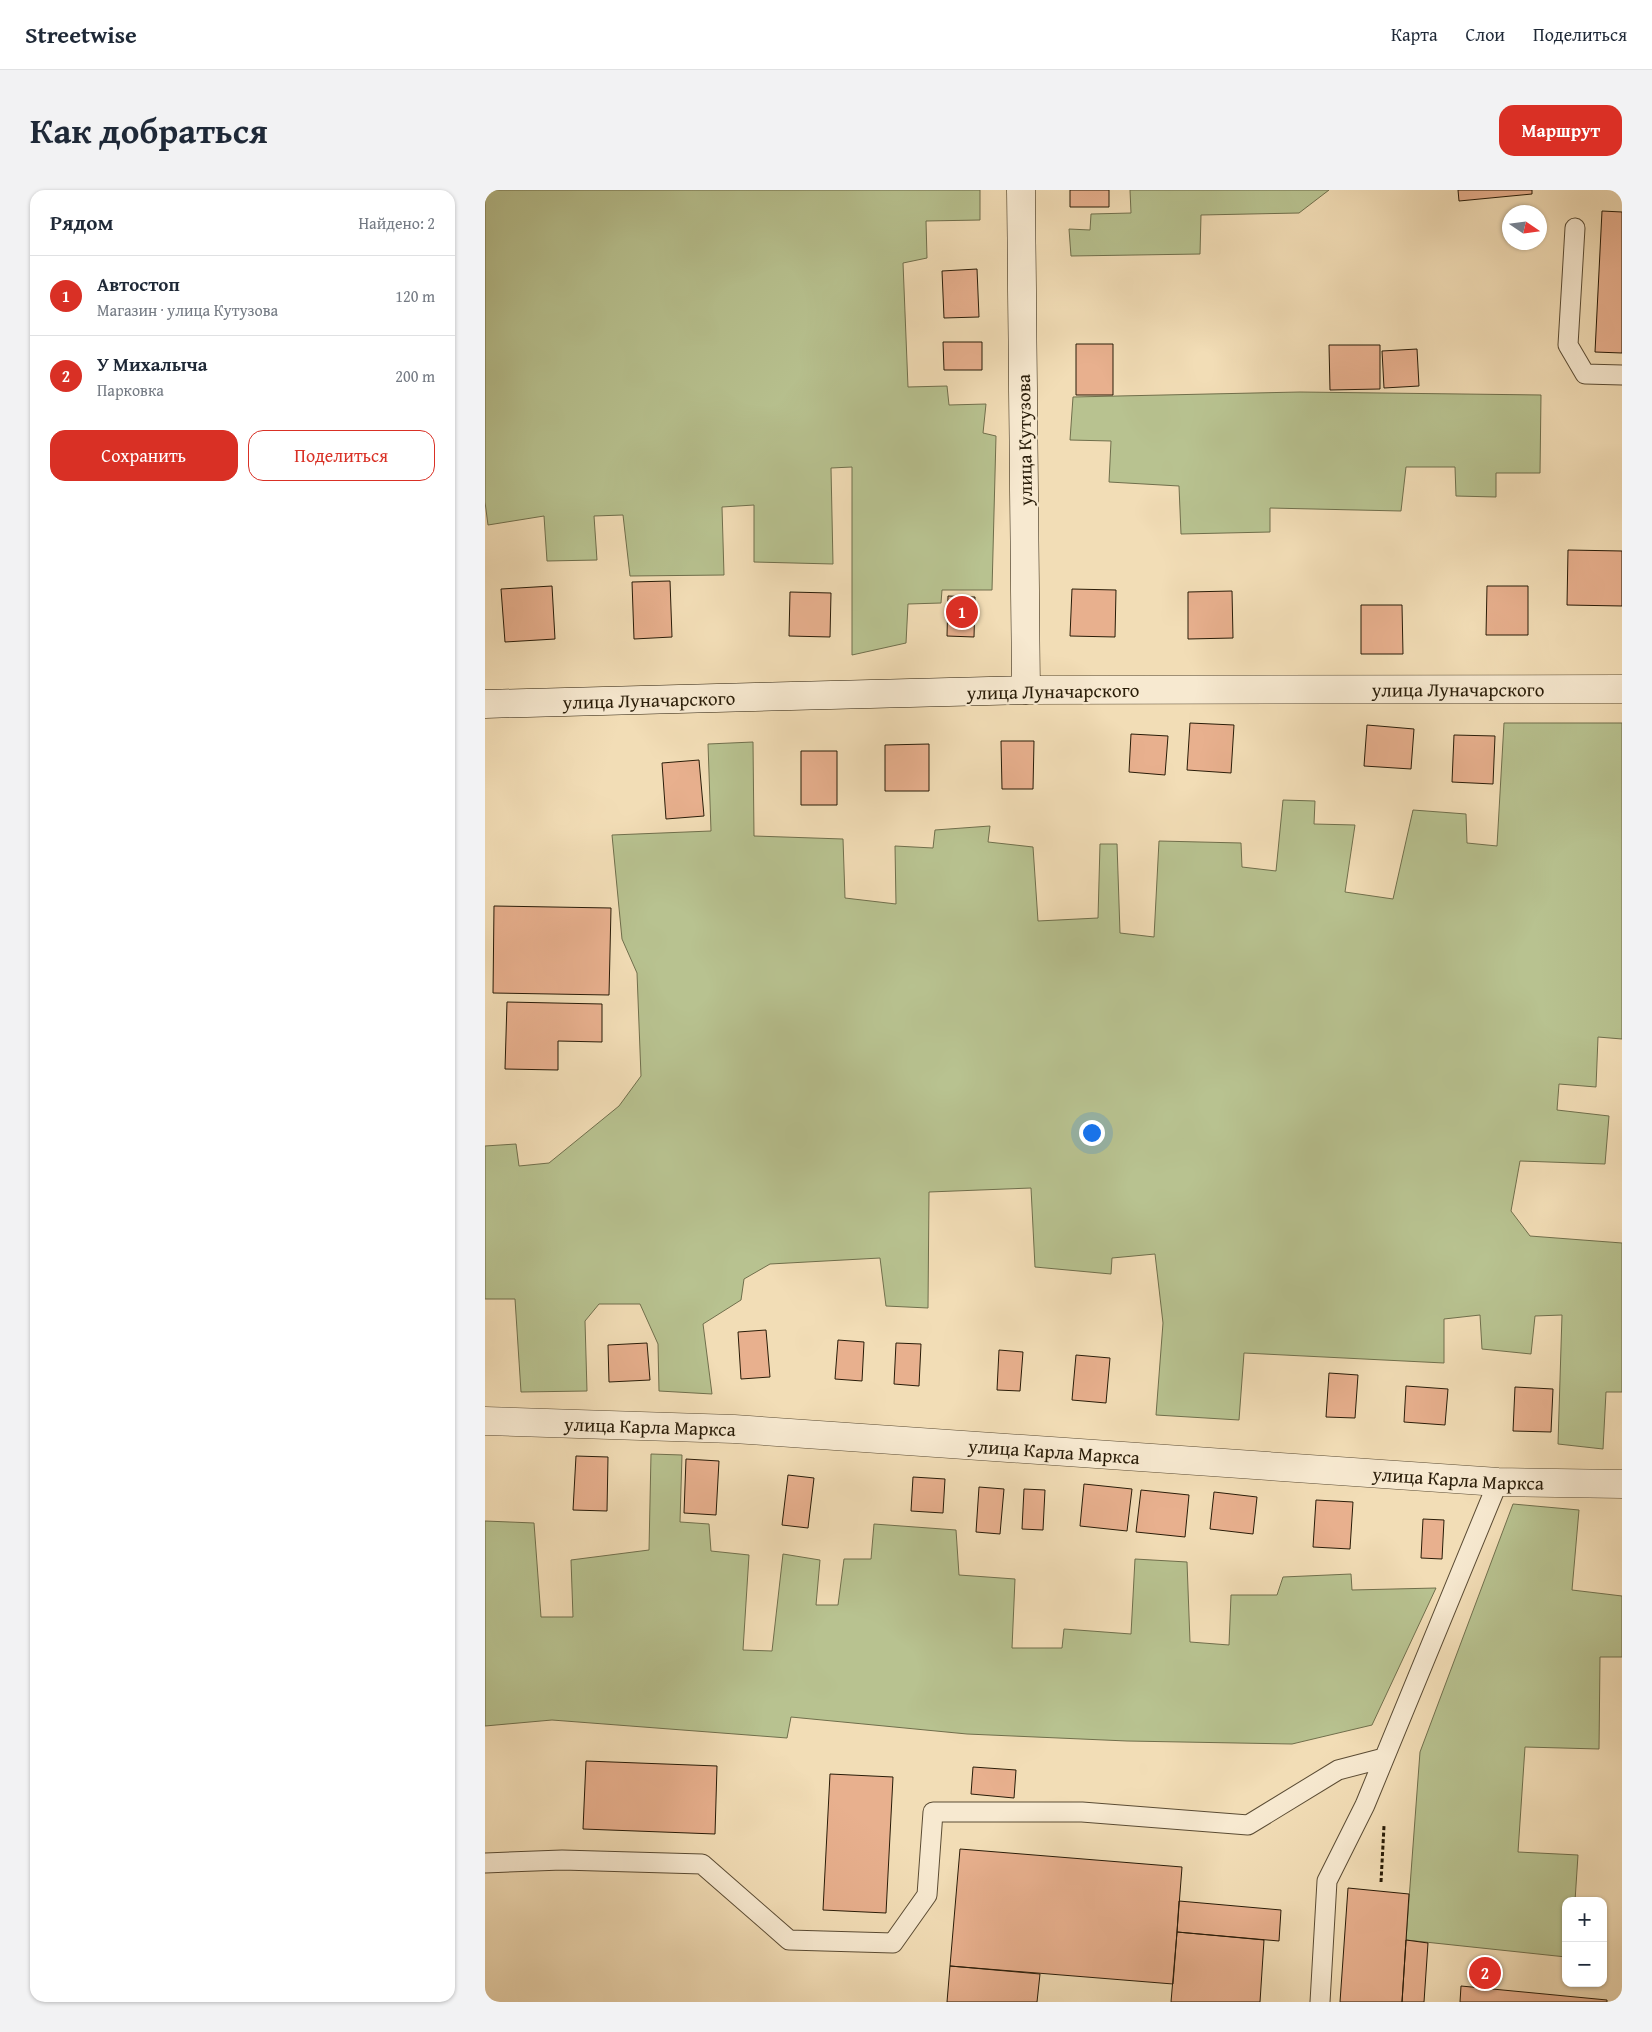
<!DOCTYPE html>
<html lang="ru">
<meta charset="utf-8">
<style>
body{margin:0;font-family:"Gentium Book Plus",serif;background:#f2f2f3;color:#1f2937}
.controls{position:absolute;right:15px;bottom:15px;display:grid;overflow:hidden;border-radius:10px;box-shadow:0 1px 4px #0004}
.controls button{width:45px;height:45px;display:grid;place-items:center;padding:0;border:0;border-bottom:1px solid #e0e1e3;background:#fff;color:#1f2937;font:25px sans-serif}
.compass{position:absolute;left:1017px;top:15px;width:45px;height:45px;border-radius:50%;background:#fff;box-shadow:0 1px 4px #0004;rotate:103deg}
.you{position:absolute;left:606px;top:942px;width:18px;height:18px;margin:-12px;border:4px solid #fff;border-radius:50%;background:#1a73e8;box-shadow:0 0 0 8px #1a73e833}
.badge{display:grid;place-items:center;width:32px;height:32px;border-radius:50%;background:#d93025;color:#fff;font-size:16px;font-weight:700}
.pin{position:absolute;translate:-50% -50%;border:2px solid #fff;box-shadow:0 1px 5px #0006}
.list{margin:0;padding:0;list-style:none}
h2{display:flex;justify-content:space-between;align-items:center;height:65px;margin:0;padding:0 20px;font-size:21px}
h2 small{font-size:16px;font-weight:400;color:#747a83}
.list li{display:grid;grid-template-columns:32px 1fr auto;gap:15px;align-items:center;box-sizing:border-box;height:80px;padding:0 20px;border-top:1px solid #e0e1e3}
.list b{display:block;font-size:19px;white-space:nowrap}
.list p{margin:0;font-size:16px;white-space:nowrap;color:#747a83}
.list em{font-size:16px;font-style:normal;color:#747a83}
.actions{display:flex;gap:10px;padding:15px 20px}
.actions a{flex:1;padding:11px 0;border:1px solid #d93025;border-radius:15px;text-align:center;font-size:18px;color:#d93025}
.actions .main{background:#d93025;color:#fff}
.map{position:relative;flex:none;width:1137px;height:1812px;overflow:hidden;border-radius:15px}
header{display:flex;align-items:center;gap:30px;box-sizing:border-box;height:70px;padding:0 25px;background:#fff;border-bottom:1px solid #e0e1e3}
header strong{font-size:24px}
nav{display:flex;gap:28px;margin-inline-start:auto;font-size:18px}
.intro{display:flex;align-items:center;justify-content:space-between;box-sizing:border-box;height:120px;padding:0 30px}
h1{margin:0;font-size:35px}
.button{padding:12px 22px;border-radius:15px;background:#d93025;color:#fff;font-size:18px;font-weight:700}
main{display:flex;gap:30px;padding:0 30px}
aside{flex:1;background:#fff;border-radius:15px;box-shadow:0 1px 4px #0004}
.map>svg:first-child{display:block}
.green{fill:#b8c290;stroke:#706f4c}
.building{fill:#e8b08e;stroke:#291c08}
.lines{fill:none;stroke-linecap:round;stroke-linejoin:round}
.lane-casing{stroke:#5b4c34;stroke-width:21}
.street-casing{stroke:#5b4c34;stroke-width:29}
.secondary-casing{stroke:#291c08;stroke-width:29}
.path{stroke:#291c08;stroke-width:3;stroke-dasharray:4 2.5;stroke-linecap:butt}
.lane{stroke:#f7e9d0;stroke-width:19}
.street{stroke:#f7e9d0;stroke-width:28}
.secondary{stroke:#f7e9d0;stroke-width:28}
.labels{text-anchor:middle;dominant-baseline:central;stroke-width:4.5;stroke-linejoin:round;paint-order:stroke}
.street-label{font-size:19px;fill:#291c08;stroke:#f7e9d0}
</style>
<header>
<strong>Streetwise</strong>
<nav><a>Карта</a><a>Слои</a><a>Поделиться</a></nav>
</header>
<div class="intro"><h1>Как добраться</h1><a class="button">Маршрут</a></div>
<main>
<aside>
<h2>Рядом<small>Найдено: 2</small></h2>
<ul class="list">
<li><span class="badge">1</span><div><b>Автостоп</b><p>Магазин · улица Кутузова</p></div><em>120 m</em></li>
<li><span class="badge">2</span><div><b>У Михалыча</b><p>Парковка</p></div><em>200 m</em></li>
</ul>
<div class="actions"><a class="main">Сохранить</a><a>Поделиться</a></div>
</aside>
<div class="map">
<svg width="1137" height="1812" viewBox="0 0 1137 1812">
<rect width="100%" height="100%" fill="#f2ddb6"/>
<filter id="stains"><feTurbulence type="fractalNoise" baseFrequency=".004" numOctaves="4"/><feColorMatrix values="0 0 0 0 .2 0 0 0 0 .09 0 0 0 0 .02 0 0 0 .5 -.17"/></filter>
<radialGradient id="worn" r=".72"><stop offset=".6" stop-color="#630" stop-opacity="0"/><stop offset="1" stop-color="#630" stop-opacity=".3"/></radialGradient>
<!-- green -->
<path class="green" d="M0 0H495V30L441 31 442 68 418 73 423 197 462 196 464 215 501 214 498 243 511 246 507 400H457L456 413 423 414 421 453 367 465V277L346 278 348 374 269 372V315L237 317 239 385 145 386 138 325 109 326 112 370 62 371 59 326 3 335 0 312Z
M645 0H844L814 23 716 25 715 64 586 66 584 39 605 40 606 24 646 23Z
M815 202 1056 205 1055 283H1011V307L971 306 970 277H921L916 321 785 318V342L696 344 694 296 624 292 626 251 585 250 588 207Z
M1019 533H1137V849L1113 847 1111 897 1074 894 1072 920 1124 926 1120 974 1035 971 1026 1021 1045 1046 1137 1053V1202H1121L1118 1259 1073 1254 1077 1125 1050 1126 1046 1164 997 1159 995 1125 959 1129V1173L759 1163 754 1230 671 1225 678 1133 670 1064 627 1068 626 1084 550 1077 546 998 444 1002 443 1118 401 1116 395 1068 285 1074 259 1089 256 1110 218 1134 227 1204 174 1201 173 1154 155 1114H114L100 1131 102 1201 36 1202 30 1109H0V956L31 954 34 976 64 973 134 916 156 886 152 783 137 749 127 645 226 641 223 554 268 552 269 646 358 649 360 708 411 714 410 656 448 658 450 640 505 636 503 652 548 657 553 731 613 728 615 654H632L635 743 669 747 674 651 756 653 757 677 791 681 798 610 830 611 829 634 870 635 860 702 908 709 928 620 981 624 982 653 1012 656Z
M166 1264 197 1265 195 1332 224 1334 226 1361 264 1365 258 1460 287 1461 298 1364 335 1370 331 1415H353L359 1369H386L389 1334 471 1340 474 1385 530 1389 527 1458H577L579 1439 646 1444 650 1369 702 1372 705 1452 744 1455 746 1405H792L798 1387 866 1384 867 1400 951 1398 887 1535 807 1554 642 1551 482 1544 306 1527 302 1548 67 1530 0 1536V1331L49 1333 56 1427H88L86 1370 164 1360Z
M1028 1314 1094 1320 1087 1400 1137 1406V1467H1115L1114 1559 1040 1557 1033 1662 1093 1665 1090 1711H1081V1767L921 1750 935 1562Z"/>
<!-- building -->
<path class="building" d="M585 0H624V17H585Z
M973 0H1047V4L974 11Z
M1117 21 1137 22V163L1110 162Z
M492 79 494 127 459 128 457 81Z
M458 152H497V180H459Z
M591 154H628V205H591Z
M844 155H895V199L845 200Z
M932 159 934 196 899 198 897 161Z
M1083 360 1137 361V416L1082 415Z
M185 391 187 447 149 449 147 392Z
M67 396 70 449 20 452 16 399Z
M1002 396H1043V445H1001Z
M587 399 631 400 630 447 585 446Z
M747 401 748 448 703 449V402Z
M305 402 346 403 345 447 304 446Z
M463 406 490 407 489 447 462 446Z
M876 415H917L918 464H876Z
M705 533 749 535 746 583 702 580Z
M882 535 929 539 926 579 879 576Z
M646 544 683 546 680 585 644 582Z
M969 545 1010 546 1008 594 967 592Z
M516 551H549L548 599H517Z
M444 554V601H400V555Z
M316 561H352V615H316Z
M214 570 219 626 181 629 177 573Z
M9 716 126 718 124 805 8 803Z
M22 812 117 814V852L73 851V880L20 879Z
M281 1140 285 1187 256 1189 253 1142Z
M353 1150 379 1152 377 1191 350 1189Z
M162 1153 165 1190 124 1192 123 1155Z
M411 1153 436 1154 434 1196 409 1194Z
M514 1160 538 1162 535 1201 512 1200Z
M591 1165 625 1168 621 1213 587 1210Z
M844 1183 873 1185 870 1228 841 1227Z
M921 1196 963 1199 960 1235 919 1232Z
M1030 1197 1068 1199 1066 1242 1028 1241Z
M91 1266 123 1267 122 1321 88 1320Z
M201 1269 234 1271 231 1325 199 1323Z
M303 1285 329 1288 323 1338 297 1335Z
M428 1287 460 1289 458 1323 426 1321Z
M599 1294 647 1299 642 1341 595 1336Z
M494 1297 519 1299 515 1344 491 1342Z
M539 1299 560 1300 558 1340 537 1339Z
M656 1300 704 1305 700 1347 651 1342Z
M729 1302 772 1307 768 1344 725 1339Z
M831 1310 868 1312 865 1359 828 1357Z
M938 1329 959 1330 957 1369 936 1368Z
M101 1571 232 1576 230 1644 98 1639Z
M488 1577 531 1580 529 1608 486 1604Z
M345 1584 408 1587 401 1723 338 1720Z
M475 1659 697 1677 688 1794 465 1776Z
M863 1698 924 1704 917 1812H855Z
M694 1711 796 1720 794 1751 692 1742Z
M692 1742 779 1750 775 1812H686Z
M921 1750 943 1753 939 1812H917Z
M465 1776 555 1784 552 1812H462Z
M976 1796 1122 1810V1812H975Z"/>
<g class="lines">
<!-- lane casing -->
<g class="lane-casing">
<path id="lane" d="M1090 38 1083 155 1100 184 1137 185
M0 1673 77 1670 217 1674 304 1750 408 1753 442 1705 448 1622H597L763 1635 853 1580 899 1568
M835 1812 842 1691 880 1615 1013 1292"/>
</g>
<!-- street casing -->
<g class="street-casing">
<g id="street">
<path id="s1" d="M541 500 1137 499"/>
<path id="s2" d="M0 1231 249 1239 1013 1292 1137 1294"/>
</g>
</g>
<!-- secondary casing -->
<g class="secondary-casing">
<g id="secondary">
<path id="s3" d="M0 514 541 500 536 0"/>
</g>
</g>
<!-- path -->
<path class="path" d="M896 1692 899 1636"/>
<!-- lane -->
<use href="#lane" class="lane"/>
<!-- street -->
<use href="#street" class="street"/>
<!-- secondary -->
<use href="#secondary" class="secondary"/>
</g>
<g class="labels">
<!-- street labels -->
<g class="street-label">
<text transform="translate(539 250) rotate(-91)">улица Кутузова</text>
<text stroke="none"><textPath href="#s1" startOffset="432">улица Луначарского</textPath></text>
<text transform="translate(568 501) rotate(-1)">улица Луначарского</text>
<text stroke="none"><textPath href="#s3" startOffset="164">улица Луначарского</textPath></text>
<text stroke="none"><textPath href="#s2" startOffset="165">улица Карла Маркса</textPath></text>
<text stroke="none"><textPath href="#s2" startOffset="570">улица Карла Маркса</textPath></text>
<text stroke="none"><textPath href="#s2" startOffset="975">улица Карла Маркса</textPath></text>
</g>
</g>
<rect width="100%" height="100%" filter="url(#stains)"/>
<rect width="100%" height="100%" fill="url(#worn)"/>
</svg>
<div class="controls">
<button>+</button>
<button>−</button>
</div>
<svg class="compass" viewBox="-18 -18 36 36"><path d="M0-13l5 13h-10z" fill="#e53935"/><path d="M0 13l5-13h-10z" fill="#747a83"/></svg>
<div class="you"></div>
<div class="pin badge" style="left:477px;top:422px">1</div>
<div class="pin badge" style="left:1000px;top:1783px">2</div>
</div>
</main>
